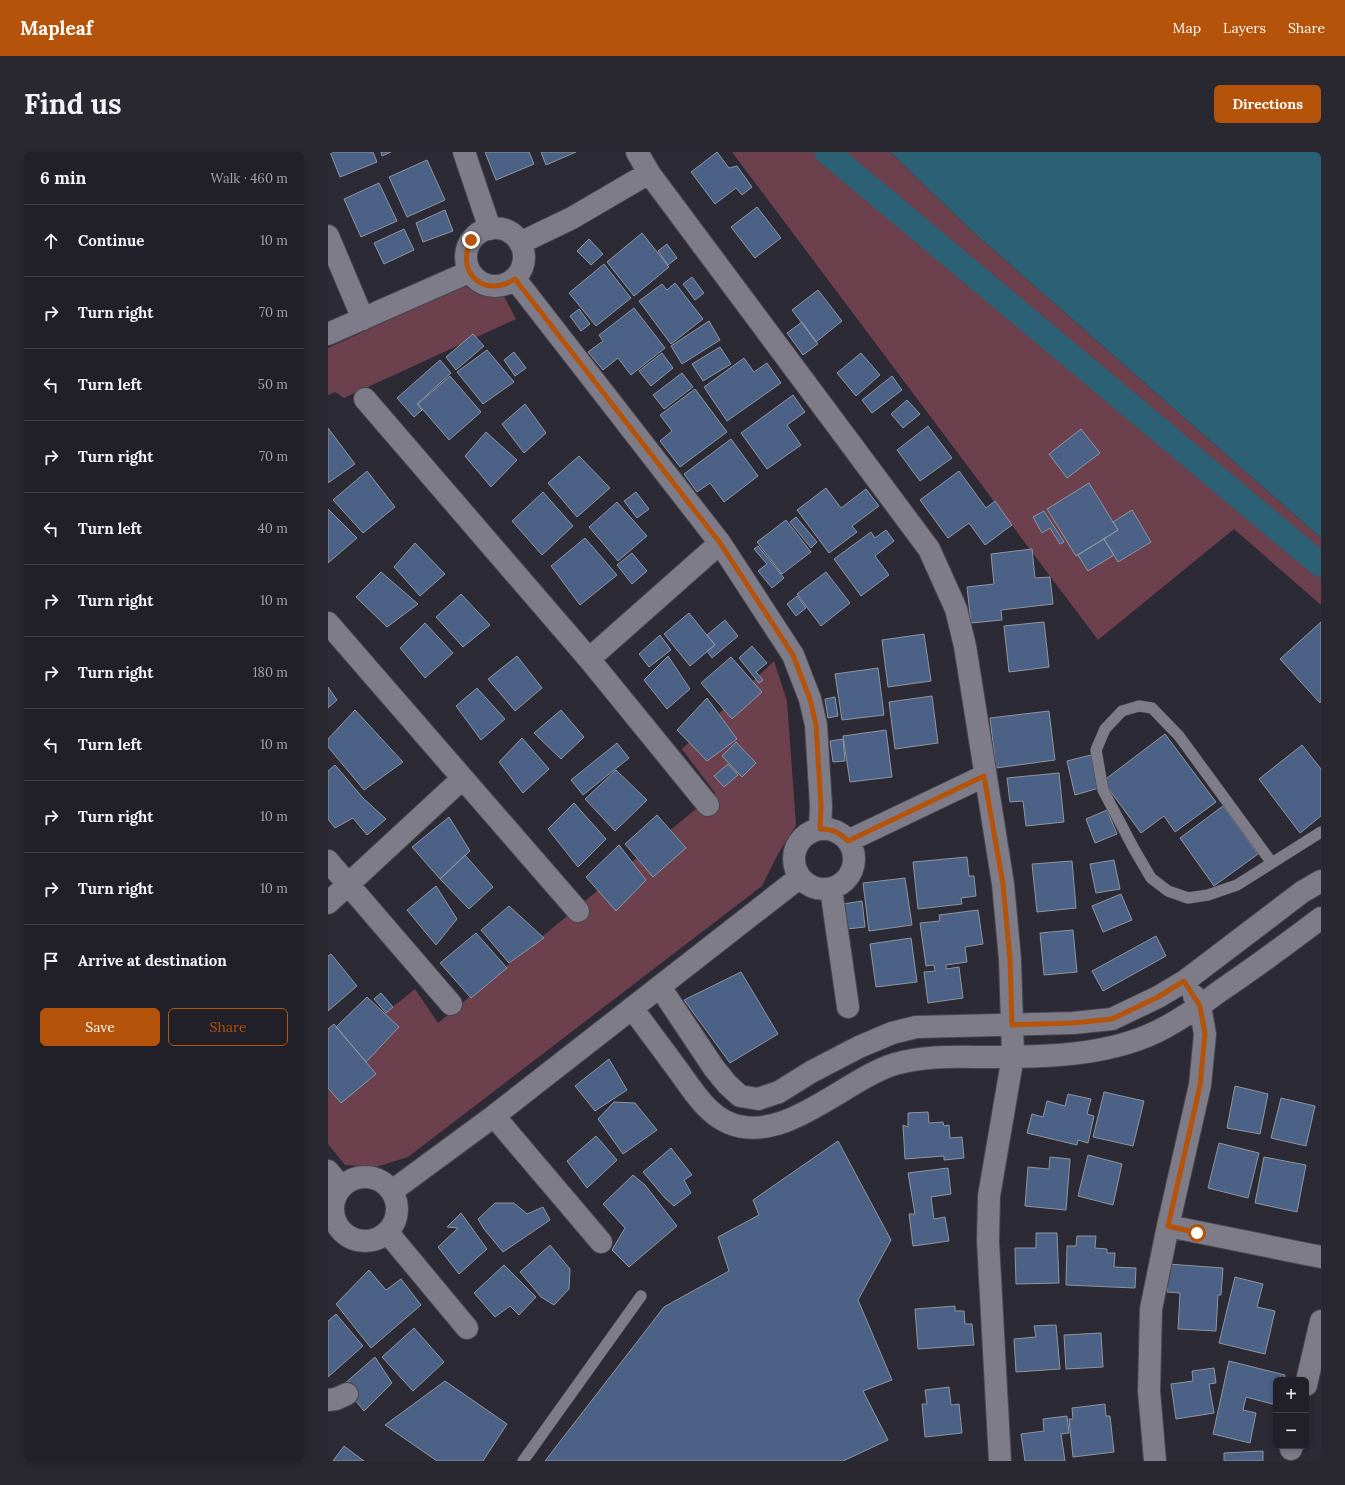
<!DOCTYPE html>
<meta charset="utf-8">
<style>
body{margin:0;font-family:Lora,serif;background:#292830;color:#f1f3f6}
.controls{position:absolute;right:12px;bottom:12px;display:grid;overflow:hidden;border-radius:6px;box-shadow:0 2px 6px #0003}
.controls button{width:36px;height:36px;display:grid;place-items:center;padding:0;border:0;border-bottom:1px solid #3e3e45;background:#212028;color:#f1f3f6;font:20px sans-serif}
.stop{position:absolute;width:12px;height:12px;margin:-9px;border:3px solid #b45309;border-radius:50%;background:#fff}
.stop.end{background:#b45309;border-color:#fff;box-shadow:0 1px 4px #0008}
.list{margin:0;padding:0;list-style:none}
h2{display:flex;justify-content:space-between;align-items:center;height:52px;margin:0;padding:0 16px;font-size:17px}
h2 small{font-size:13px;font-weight:400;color:#a2a3a8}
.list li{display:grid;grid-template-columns:26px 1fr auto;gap:12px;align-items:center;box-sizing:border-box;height:72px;padding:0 16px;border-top:1px solid #3e3e45}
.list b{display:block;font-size:15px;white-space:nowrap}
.list em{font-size:13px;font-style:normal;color:#a2a3a8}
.actions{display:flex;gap:8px;padding:12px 16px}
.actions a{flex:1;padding:9px 0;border:1px solid #b45309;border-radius:6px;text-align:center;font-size:14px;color:#b45309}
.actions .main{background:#b45309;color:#fff}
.icon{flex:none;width:22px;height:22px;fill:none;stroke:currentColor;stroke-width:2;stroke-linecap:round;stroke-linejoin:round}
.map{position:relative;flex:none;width:993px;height:1309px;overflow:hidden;border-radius:6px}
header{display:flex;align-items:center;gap:24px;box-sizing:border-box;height:56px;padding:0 20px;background:#b45309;color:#fff}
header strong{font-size:19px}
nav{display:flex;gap:22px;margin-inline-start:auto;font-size:14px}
.intro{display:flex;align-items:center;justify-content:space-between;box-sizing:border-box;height:96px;padding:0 24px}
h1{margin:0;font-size:28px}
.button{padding:10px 18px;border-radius:6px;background:#b45309;color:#fff;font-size:14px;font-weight:700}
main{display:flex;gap:24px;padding:0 24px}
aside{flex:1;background:#212028;border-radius:6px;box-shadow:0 2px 6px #0003}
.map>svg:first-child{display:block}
.green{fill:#6d404d}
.water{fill:#2c6074}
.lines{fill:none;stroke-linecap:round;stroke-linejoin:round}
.canal{stroke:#2c6074;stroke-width:25}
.building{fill:#4b6185;stroke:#8e96a1}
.lane-casing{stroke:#48464f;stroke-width:12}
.street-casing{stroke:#48464f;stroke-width:24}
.lane{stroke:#7e7c88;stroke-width:11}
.street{stroke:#7e7c88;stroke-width:22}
.route{stroke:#b45309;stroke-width:5}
</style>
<header>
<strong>Mapleaf</strong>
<nav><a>Map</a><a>Layers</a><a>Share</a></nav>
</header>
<div class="intro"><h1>Find us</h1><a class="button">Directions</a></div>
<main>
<aside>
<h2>6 min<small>Walk · 460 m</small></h2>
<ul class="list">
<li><svg class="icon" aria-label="ahead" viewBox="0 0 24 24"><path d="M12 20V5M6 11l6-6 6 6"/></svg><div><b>Continue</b></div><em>10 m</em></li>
<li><svg class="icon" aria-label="right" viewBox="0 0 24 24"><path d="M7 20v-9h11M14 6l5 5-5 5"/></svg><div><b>Turn right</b></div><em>70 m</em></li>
<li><svg class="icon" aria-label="left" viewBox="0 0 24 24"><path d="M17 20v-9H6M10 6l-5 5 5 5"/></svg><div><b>Turn left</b></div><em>50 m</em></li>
<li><svg class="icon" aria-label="right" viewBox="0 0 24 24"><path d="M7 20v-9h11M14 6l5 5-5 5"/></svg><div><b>Turn right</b></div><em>70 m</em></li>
<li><svg class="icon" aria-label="left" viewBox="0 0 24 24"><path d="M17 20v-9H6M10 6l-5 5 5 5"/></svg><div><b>Turn left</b></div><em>40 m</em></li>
<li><svg class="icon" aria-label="right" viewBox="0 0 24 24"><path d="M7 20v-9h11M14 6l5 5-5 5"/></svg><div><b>Turn right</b></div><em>10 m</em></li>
<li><svg class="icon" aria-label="right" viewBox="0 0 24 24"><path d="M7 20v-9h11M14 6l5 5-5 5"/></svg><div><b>Turn right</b></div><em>180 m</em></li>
<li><svg class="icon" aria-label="left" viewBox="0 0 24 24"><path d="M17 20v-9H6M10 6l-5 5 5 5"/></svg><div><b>Turn left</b></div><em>10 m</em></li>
<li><svg class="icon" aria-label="right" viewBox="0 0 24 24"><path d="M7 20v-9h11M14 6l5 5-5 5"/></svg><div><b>Turn right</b></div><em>10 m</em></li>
<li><svg class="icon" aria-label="right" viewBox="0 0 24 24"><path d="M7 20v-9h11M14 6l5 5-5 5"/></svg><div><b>Turn right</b></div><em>10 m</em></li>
<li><svg class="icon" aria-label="arrive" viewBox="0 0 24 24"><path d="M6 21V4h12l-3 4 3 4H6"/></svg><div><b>Arrive at destination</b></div></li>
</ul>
<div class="actions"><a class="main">Save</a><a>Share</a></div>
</aside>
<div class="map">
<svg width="993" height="1309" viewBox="0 0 993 1309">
<rect width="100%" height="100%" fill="#2c2a35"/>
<!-- green -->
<path class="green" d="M404 0H562L644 79 993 386V453L906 377 770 488Z
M135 134 160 143 176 144 188 167 16 246 7 240 0 243V196Z
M446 509 459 549 468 673 450 702 434 734 80 1005 48 1015 17 1013 0 992V907L87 837 110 871 387 641 354 597Z"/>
<!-- water -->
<path class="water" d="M562 0H993V386L644 79Z"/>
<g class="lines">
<!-- canal -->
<path class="canal" d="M499 0 993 413"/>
</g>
<!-- building -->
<path class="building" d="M2 0H45L49 10 12 25Z
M53 0H63L54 4Z
M157 0H201L206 12 168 28Z
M213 0H248L218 13Z
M389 0 401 16 409 14 424 35 414 43 408 36 387 52 363 20Z
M99 8 117 48 79 65 61 25Z
M51 31 69 69 33 85 16 47Z
M429 55 453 86 427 106 403 75Z
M117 58 125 79 95 90 88 71Z
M76 77 86 98 56 112 46 91Z
M314 81 341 115 306 144 279 110Z
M261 87 275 102 263 113 249 99Z
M339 92 349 106 340 113 330 99Z
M276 112 303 146 268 174 241 141Z
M364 125 376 141 367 148 355 132Z
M347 131 375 167 343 192 311 149 334 132 339 138Z
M490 138 514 169 488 190 464 158Z
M306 156 337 196 303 223 290 206 275 218 260 200 275 189 271 183Z
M251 157 262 172 253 179 242 164Z
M381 169 392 188 354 212 343 194Z
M474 170 490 192 475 203 459 181Z
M145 182 156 194 128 218 118 205Z
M392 195 403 212 375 229 364 212Z
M159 198 186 230 155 252 129 220Z
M186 200 198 216 187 224 176 208Z
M334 201 345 216 323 234 311 219Z
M533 201 552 223 528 244 509 221Z
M416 206 426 220 439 211 453 231 399 269 376 235Z
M112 208 123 221 89 252 94 258 86 265 69 246Z
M354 221 365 235 336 257 325 243Z
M122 224 153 260 121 288 90 252Z
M564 224 574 238 544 261 534 248Z
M367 237 399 280 352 315 332 289 344 279 332 263Z
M465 243 477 260 459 273 473 293 439 317 413 281Z
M579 248 592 262 575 276 563 262Z
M197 252 218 281 196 301 174 272Z
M600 274 624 306 592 329 569 298Z
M0 276 27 312 0 331Z
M753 277 772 301 739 326 721 302Z
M158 280 189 308 163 335 137 304Z
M403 287 430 324 396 350 382 331 369 340 356 322Z
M251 304 282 336 249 365 220 331Z
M39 319 67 355 35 381 5 348Z
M631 319 658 356 667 349 684 373 657 393 641 371 620 386 592 348Z
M761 331 790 378 748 404 719 357Z
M498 336 513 356 538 337 551 354 524 374 529 380 501 401 469 358Z
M215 340 245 374 214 403 184 369Z
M308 340 321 357 309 366 296 349Z
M289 350 319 384 290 409 261 375Z
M0 357 29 386 0 411Z
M804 358 823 390 790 410 776 387 790 378 785 370Z
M716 359 736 390 732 392 722 376 714 381 705 365Z
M468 365 489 390 483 396 462 370Z
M458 368 483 400 454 422 429 390Z
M558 378 566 389 547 404 561 423 533 444 506 407 543 380 547 386Z
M257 386 289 423 252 453 223 414Z
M776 387 786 403 760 419 750 403Z
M87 391 117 422 92 444 66 415Z
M430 394 456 426 444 436 430 419 439 412 426 397Z
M704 397 707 426 722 425 725 452 673 458 674 468 643 471 639 435 666 432 663 402Z
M304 401 319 419 304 432 289 413Z
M53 420 90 452 59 475 28 445Z
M498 420 522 451 493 474 469 442Z
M133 442 162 473 135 495 108 465Z
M469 444 478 456 468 464 459 452Z
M361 461 387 493 362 514 336 482Z
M397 468 410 484 384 506 379 499 387 493 379 483Z
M716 470 721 515 681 520 676 474Z
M993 470V549L992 551 952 507Z
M97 471 125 501 97 526 72 496Z
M596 482 603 529 560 535 554 488Z
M332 483 343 498 321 515 311 502Z
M424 494 439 511 428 520 435 528 431 531 411 506Z
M189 504 214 536 187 559 160 527Z
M340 504 362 537 339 557 316 528Z
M403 505 434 540 404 567 373 531Z
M550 516 556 563 514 568 507 522Z
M0 535 9 548 0 556Z
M149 536 177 567 153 588 128 554Z
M604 544 610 591 567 597 561 550Z
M507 545 510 564 500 566 497 547Z
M379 546 409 587 379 609 349 578Z
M27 558 75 610 36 638 0 595V587Z
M233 558 256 585 233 607 206 581Z
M721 559 727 608 668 616 662 566Z
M558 578 564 625 522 630 515 584Z
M837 582 888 650 847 680 836 664 813 681 775 629Z
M194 586 221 617 195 641 171 610Z
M515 587 517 609 505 610 502 589Z
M408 590 428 611 414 625 394 604Z
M289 591 301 606 255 643 243 628Z
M974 593 993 617V664L972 681 931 627Z
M763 603 771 636 747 643 739 609Z
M400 612 410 623 396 635 386 624Z
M7 613 35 646 58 667 39 683 25 666 7 676 0 667V619Z
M288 618 319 648 287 679 257 647Z
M731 621 736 670 698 674 695 649 682 650 679 626Z
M246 651 278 687 250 715 220 677Z
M895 654 930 702 886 734 852 686Z
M779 658 789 682 767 691 758 667Z
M329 663 358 696 325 725 297 692Z
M121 665 142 699 112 727 84 695Z
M291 693 318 728 288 759 258 725Z
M137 703 165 735 141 757 112 727Z
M639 705 641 724H646L648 744 633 746 634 752 590 757 585 710Z
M786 708 792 737 768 741 762 712Z
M744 709 748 756 709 760 704 712Z
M577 726 584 773 541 779 535 731Z
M108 734 129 767 108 793 79 758Z
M793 742 804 768 775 780 764 754Z
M534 749 537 775 519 777 515 752Z
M181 754 216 786 181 811 153 778Z
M650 758 655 792 637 795 639 810 618 813V817L631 815 635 846 600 851 596 820 607 819 606 813 598 814 592 771 612 769 611 763Z
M745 778 749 820 716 823 712 781Z
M148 781 179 816 143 846 112 811Z
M828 784 838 804 775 839 764 819Z
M583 786 589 830 548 835 542 792Z
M3 802 29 834 0 859V804Z
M413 820 450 882 402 911 356 848Z
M53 841 65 855 58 861 46 847Z
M39 845 71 875 38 910 8 875Z
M6 872 48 922 13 951 0 936V877Z
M281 907 299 938 267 959 247 934Z
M907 934 940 942 932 982 899 976Z
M776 940 816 949 805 994 765 985Z
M740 942 763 947 759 962 766 964 760 991 750 988 749 993 699 981 704 962 715 965 719 949 737 954Z
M953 946 987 954 978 994 943 986Z
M286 950 307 951 329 978 295 1002 270 967Z
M600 960 601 971 615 970 616 974 621 973 622 986 634 985 636 1006 616 1008V1004L577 1007 575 973 580 975V961Z
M268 984 289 1008 259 1036 239 1009Z
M510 989 563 1088 530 1148 564 1228 535 1239 560 1288 515 1309H217L336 1155 401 1119 390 1085 431 1063 425 1048Z
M891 991 931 1001 920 1046 880 1036Z
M343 996 364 1023 356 1028 363 1041 346 1054 337 1046 315 1020Z
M760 1003 794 1012 785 1053 750 1044Z
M722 1005 742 1007 738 1058 697 1054 700 1015 721 1017Z
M936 1005 978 1013 969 1060 927 1051Z
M620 1016 623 1042 603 1045 606 1067 617 1065 621 1089 585 1094 581 1062H587L580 1021Z
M305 1023 317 1033 349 1074 301 1115 284 1098 297 1076 275 1052Z
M167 1051H186L199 1062 215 1055 222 1068 175 1100 156 1077 150 1067Z
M133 1061 159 1097 131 1122 110 1095 130 1076 119 1075Z
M708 1081H729L731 1131 688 1132 687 1096H708Z
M749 1084H768L767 1096 779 1097V1101H787L786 1115 808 1116 807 1136 738 1133 739 1094H748Z
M222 1093 242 1117 241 1137 226 1153 213 1145 192 1120Z
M840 1112 895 1116 893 1143H890L888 1179 850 1177 852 1141 839 1140Z
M176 1113 208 1145 191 1163 182 1154 167 1165 146 1141Z
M41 1118 58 1138 73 1127 93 1153 43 1196 8 1152Z
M907 1125 935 1132 929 1155 947 1159 937 1202 891 1191Z
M627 1154V1159H636L637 1172H644L646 1193 590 1197 587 1157Z
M8 1162 35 1194 0 1225V1169Z
M728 1173 732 1217 688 1220 686 1187 708 1185 706 1174Z
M86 1176 116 1210 85 1239 54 1205Z
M773 1181 775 1215 738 1217 736 1183Z
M47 1205 64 1231 36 1259 15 1233Z
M901 1209 957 1223 956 1228H948V1253L918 1245 915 1258 928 1261 922 1291 885 1282Z
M886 1216 888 1231 881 1232 886 1261 848 1267 843 1232 865 1229 864 1219Z
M117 1229 179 1272 155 1309H109L57 1273Z
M621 1235 623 1253 631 1252 634 1281 597 1285 594 1252H599L597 1238Z
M777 1252 778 1264H782L786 1300 745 1305 741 1267H745L744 1256Z
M739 1264 741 1281 733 1282 737 1309H697L693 1282 716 1279 715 1267Z
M16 1294 36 1309H5Z
M935 1299V1309H896V1301Z"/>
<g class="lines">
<!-- lane casing -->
<g class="lane-casing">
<path id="lane" d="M944 711 851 584 824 556 811 554 794 559 777 577 768 598 775 638 806 697 823 726 840 739 860 746 880 743 909 733 993 680
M195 1309 313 1144"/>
</g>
<!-- street casing -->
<g class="street-casing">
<path id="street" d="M136 0 162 77
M309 0 321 21 601 397 628 457 637 494 675 732 682 807 685 904 661 1044 660 1089 672 1309
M138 105a29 29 0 1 1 58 0a29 29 0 1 1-58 0Z
M0 84 35 167
M192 91 244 66 321 21
M187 127 392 391 465 503 482 547 488 573 493 654 492 677
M0 182 141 120
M37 247 261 507 380 653
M0 471 250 759
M261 507 392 391
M466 707a30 30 0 1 1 60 0a30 30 0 1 1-60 0Z
M520 689 656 624
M0 709 123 852
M503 737 520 855
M0 751 134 627
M332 835 386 916 399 932 412 944 430 947 451 940 483 920 531 895 564 881 588 875 745 871 784 867 830 845 857 829 974 740 993 729
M866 844 872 854 877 882 872 933 840 1074 993 1105
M304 856C318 875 332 894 347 914 362 934 377 961 401 971 456 994 517 927 567 912 598 903 630 905 662 905 716 905 778 904 828 880 851 869 872 854 892 839 926 816 960 791 993 766
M166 964 273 1090
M0 1019 13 1035
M5 1057a32 32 0 1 1 64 0a32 32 0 1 1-64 0Z
M64 1039 166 964 472 725
M60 1081 139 1176
M978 1233 993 1169
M0 1248 8 1247 19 1242
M963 1297 964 1294
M827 1309 821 1239 823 1157 840 1074"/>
</g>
<!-- lane -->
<use href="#lane" class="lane"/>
<!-- street -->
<use href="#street" class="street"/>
</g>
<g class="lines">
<!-- route -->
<path class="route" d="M143 88C127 121 156 147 187 127L392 391 465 503 482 547 488 573 493 654 492 677C504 677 511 680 520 689L656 624 675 732 682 807 684 873 745 871 784 867 830 845 856 829 872 854 877 882 872 934 840 1074 869 1081"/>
</g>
</svg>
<div class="controls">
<button>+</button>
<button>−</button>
</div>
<div class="stop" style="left:869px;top:1081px"></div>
<div class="stop end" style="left:143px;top:88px"></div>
</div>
</main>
